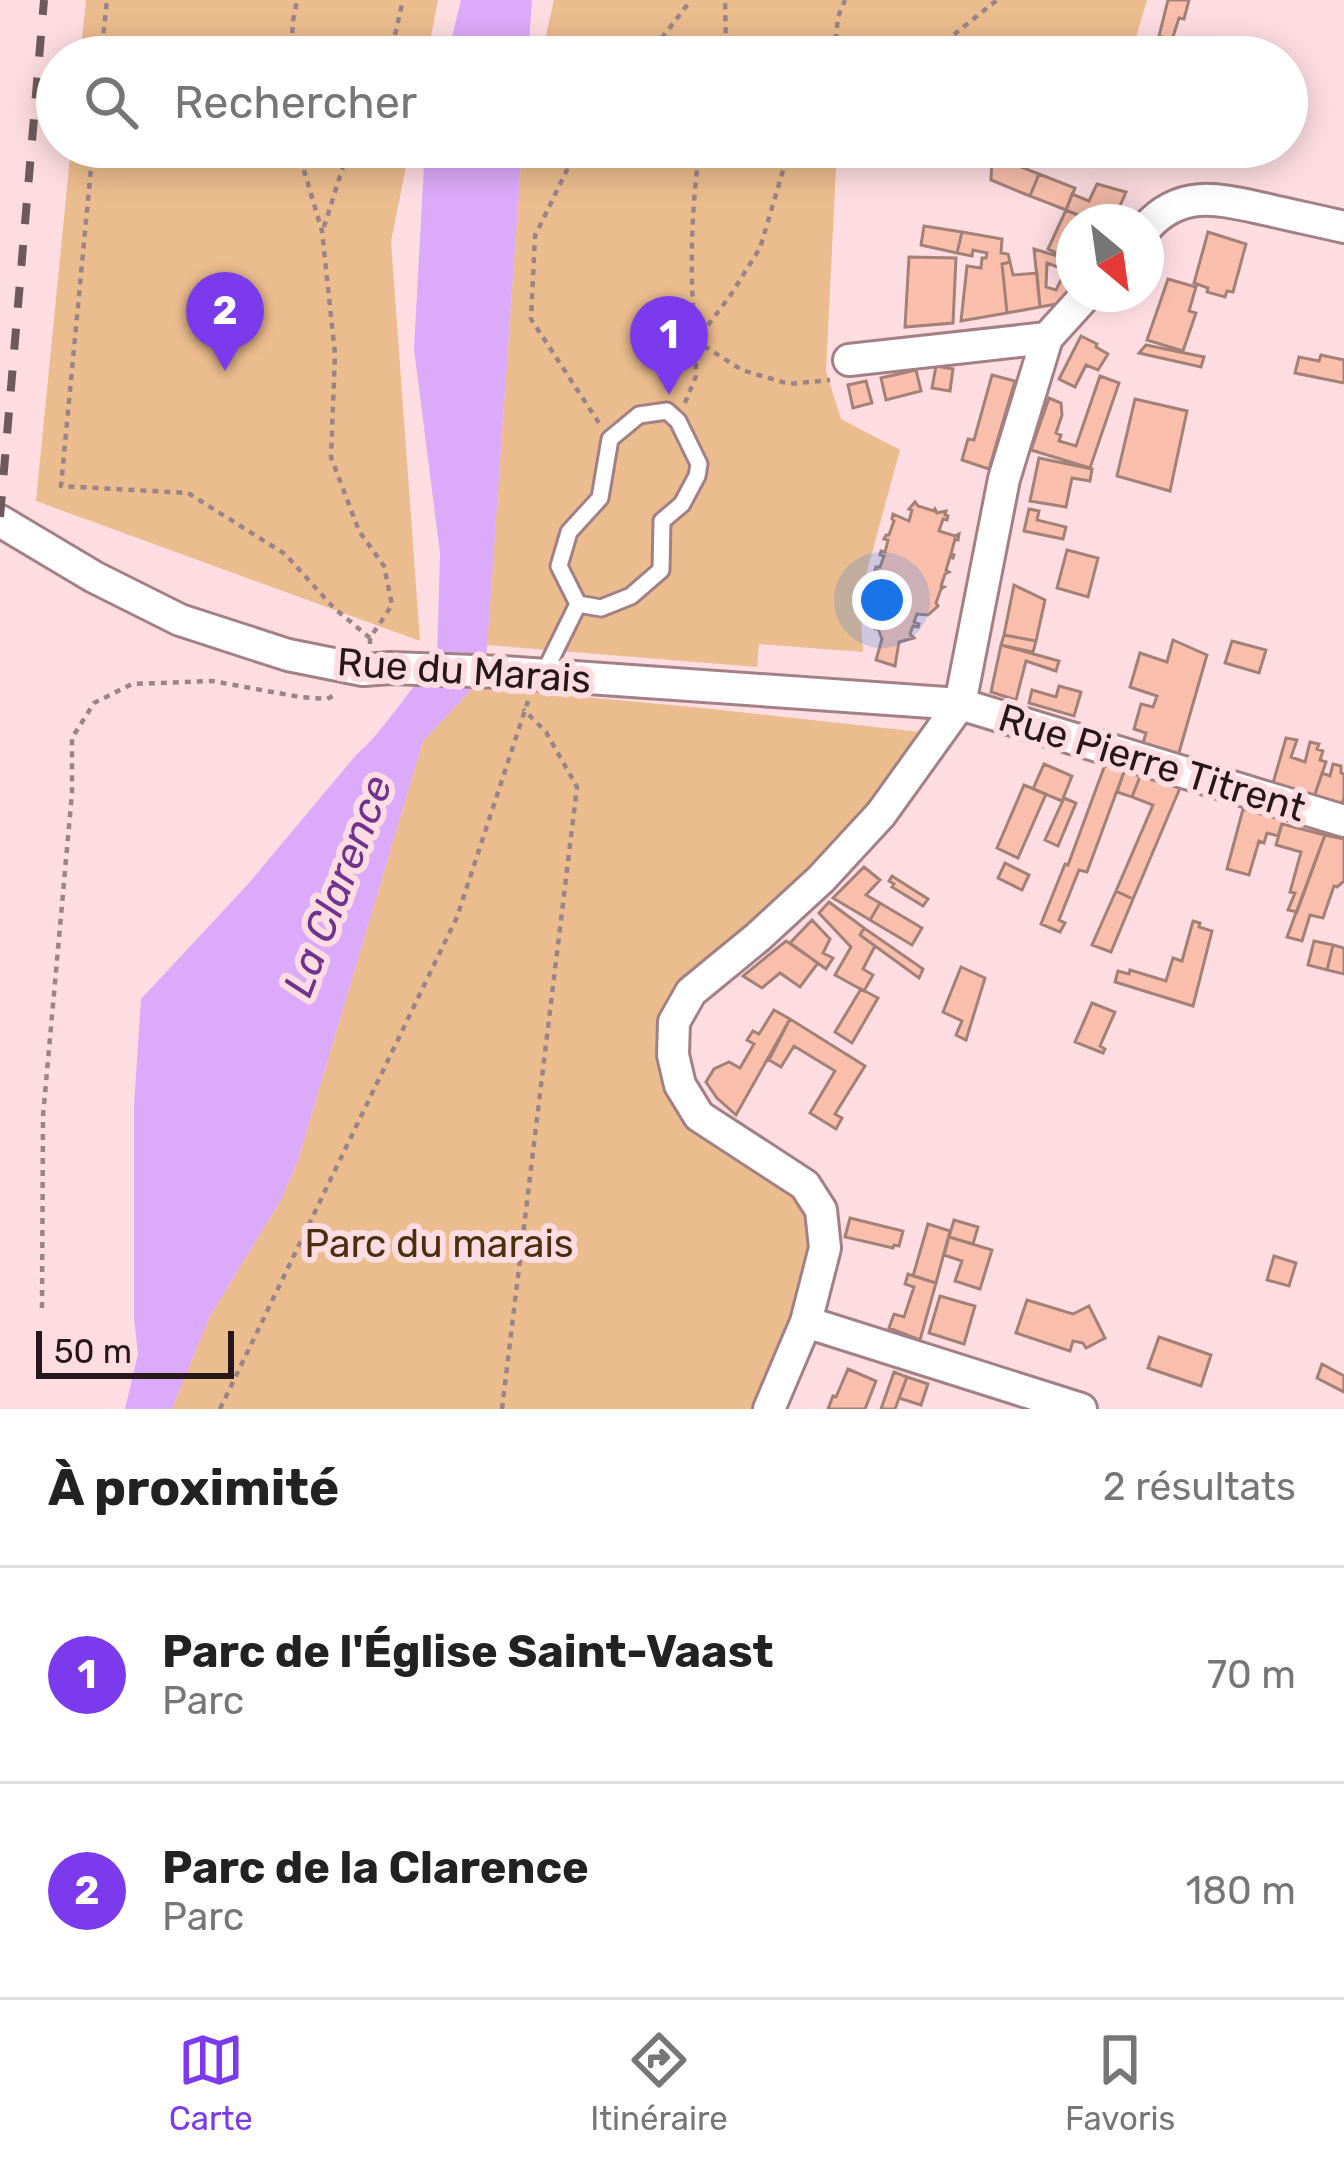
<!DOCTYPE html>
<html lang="fr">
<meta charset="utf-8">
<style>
body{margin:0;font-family:Rubik,sans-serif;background:#f6f6f6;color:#222}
.compass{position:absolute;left:1056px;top:204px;width:108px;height:108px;border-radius:50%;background:#fff;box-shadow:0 6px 30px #0003;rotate:151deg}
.scale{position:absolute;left:36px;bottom:30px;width:198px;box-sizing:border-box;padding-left:12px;border:6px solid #26181a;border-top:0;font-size:33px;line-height:42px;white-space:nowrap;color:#26181a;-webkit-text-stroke:9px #fddde1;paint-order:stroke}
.you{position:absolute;left:882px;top:600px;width:42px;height:42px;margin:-30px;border:9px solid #fff;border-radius:50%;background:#1a73e8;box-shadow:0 0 0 18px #1a73e833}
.badge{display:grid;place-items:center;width:78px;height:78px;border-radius:50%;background:#7c3aed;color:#fff;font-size:39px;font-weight:700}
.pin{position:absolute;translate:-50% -99px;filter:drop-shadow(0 3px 6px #0008)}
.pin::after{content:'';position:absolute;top:63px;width:42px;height:36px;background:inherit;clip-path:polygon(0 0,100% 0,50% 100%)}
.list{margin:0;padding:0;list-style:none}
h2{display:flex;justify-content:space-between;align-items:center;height:156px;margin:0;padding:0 48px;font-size:51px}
h2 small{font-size:39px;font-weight:400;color:#767676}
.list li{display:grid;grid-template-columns:78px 1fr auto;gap:36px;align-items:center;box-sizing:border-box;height:216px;padding:0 48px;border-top:3px solid #e0e0e0}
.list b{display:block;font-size:45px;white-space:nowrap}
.list p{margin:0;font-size:39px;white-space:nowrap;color:#767676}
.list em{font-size:39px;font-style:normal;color:#767676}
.icon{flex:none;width:66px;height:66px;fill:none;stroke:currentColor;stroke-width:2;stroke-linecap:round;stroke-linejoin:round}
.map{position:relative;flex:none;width:1344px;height:1409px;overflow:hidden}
.search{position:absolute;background:#fff;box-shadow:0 6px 30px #0003;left:36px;right:36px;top:36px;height:132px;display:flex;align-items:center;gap:30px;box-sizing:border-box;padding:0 42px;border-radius:66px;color:#767676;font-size:45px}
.sheet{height:588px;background:#fff}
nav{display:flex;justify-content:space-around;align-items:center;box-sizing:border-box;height:168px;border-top:3px solid #e0e0e0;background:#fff;font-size:33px;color:#767676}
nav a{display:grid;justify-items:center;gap:6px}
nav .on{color:#7c3aed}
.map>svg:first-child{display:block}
.green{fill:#ebbc8d}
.water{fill:#dcaafa}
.building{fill:#f9beac;stroke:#a38177;stroke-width:3;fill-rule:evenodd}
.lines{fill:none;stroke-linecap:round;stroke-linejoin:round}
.service-casing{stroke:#a38085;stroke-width:21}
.minor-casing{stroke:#a38085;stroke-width:36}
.path{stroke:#9b8487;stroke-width:4.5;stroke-dasharray:6 6;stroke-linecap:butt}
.service{stroke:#fff;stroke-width:15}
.minor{stroke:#fff;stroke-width:30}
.rail{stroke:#6e5a5d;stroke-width:8;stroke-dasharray:21 21;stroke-linecap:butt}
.labels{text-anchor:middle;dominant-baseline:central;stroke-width:12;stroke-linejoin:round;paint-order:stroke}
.street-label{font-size:39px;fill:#26181a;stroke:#fddde1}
.park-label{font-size:39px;fill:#4b2f0f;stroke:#fddde1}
.water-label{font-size:42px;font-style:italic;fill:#6f328e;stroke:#fddde1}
</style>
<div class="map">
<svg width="1344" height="1409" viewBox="0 0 1344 1409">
<rect width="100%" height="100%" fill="#fddde1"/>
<!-- green -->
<path class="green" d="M86 0H438L427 57H80Z
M554 0H1147L1130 57H541Z
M71 147H410L391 241 420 641 36 501Z
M522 147H837L826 371 841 419 900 450 860 597 863 652 759 644 757 667 487 645Z
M474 687 703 708 939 734 881 814 691 992 680 1085 821 1210 769 1409H172L209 1318 282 1198 298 1160 423 741Z"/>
<!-- water -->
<path class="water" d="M461 0H532L528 57H447Z
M425 147H522L486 662 474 687 423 741 298 1160 282 1198 209 1318 172 1409H125L138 1354 134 1318V1106L141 999 249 883 356 755C387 728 407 690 437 660L440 553 414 349Z"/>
<!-- building -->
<path class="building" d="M1168 0H1189L1184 19 1179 18 1172 40 1159 36Z
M996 147H1010L1006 161 1039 174 1030 196 991 180 992 157Z
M1039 174 1075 188 1066 210 1030 196Z
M1097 184 1126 192 1113 222H1095L1066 210 1072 194 1089 201Z
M1066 210 1094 222H1074V261L1048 249Z
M924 226 962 232 957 253 921 245Z
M962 232 1002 239 1001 253 1008 254 1010 262 1002 264 1007 313 961 321 967 266 981 268 982 258H986L987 253 973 250 972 256 957 253Z
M1208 232 1246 244 1233 292 1227 291 1225 297 1207 292 1208 288 1194 283Z
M1034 249 1074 261V294L1067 302 1040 307ZM1047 263 1066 270 1056 290 1046 287Z
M909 257 956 258 953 323 905 327Z
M1010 262 1013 275 1037 273 1040 307 1007 313 1002 264Z
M1168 279 1196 287 1189 311 1196 313 1183 351 1147 340Z
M1081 336 1097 344 1096 347 1108 354 1098 370 1086 365 1075 387 1059 379Z
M1146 345 1204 357 1201 367 1139 353Z
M1321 355 1344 360V383L1295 373 1299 357 1319 361Z
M936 366 953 369 950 391 932 388Z
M916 370 921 391 886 400 881 378Z
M992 375 1015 381 989 469 962 460 968 439 974 440Z
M1100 376 1119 383 1090 468 1031 450 1049 398 1061 403 1062 415 1056 433 1061 435 1059 441 1076 446Z
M866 381 872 403 853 408 848 385Z
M1135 399 1187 411 1170 491 1117 476Z
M1039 458 1092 469 1090 481 1072 478 1066 507 1030 501Z
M915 502 918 506 934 511 935 509 937 513 946 511 945 515 948 516 947 520 943 519 939 531 955 536 959 534 958 540 955 539 951 554 954 555 953 558 950 557 946 570 949 572 945 574 941 586 944 587 941 589 936 603 938 606 928 615 917 614 914 622 919 624 918 627 913 626 910 634 914 638 899 642 895 666 876 660 882 639 878 629H875L874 626 880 625V620L867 621 864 596 872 594 874 587 870 586 875 585 879 571 875 570 876 567H880L884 556 880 555 881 551 885 552 888 540 884 539 886 535H889L894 521 892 519 893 514 909 521 912 510 909 509Z
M1029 509 1039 511 1037 520 1066 527 1063 539 1024 531Z
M1067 550 1098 558 1088 597 1057 588Z
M1014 585 1045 600 1036 641 1004 635Z
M1004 635 1036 641 1033 652 1001 645Z
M1173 640 1207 655 1178 756 1143 743 1146 733 1134 729 1141 704 1153 707 1157 696 1130 687 1140 653 1167 662Z
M1232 641 1266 650 1259 673 1225 663Z
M1001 645 1059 661 1056 671 1026 661 1016 700 991 692Z
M1059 686 1081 692 1074 716 1029 703 1032 690 1056 697Z
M1286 738 1297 740 1291 757 1305 762 1310 742 1319 744 1317 749 1323 751 1320 760 1326 762 1314 797 1273 783Z
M1106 762 1125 769 1087 872 1079 870 1059 920 1065 923 1060 932 1041 924 1065 864 1068 865Z
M1044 764 1072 776 1062 801 1033 789Z
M1333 764 1341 766V773L1344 774V798L1341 805 1314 797 1322 773 1330 776Z
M1125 769 1141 774 1132 797 1117 792Z
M1141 774 1180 788 1133 899 1116 891 1153 805 1132 797Z
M1024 785 1046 794 1018 858 997 848Z
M1064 798 1076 803 1058 846 1045 840Z
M1243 809 1283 820 1278 836 1267 833 1264 843 1259 841 1249 875 1227 869Z
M1282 824 1325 835 1297 912 1288 910 1295 893 1290 892 1301 852 1276 845Z
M1325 835 1344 839V881L1337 887 1334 886 1323 918 1310 915 1302 941 1287 937Z
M1005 863 1029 875 1022 890 998 878Z
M864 867 880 880 866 895 880 903 870 920 833 898Z
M892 876 928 899 923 906 892 887 894 884 889 881Z
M1116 891 1133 899 1111 952 1092 945Z
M829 902 864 928 860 935 875 946 863 969 873 975 864 991 835 975 851 947 819 913Z
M880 903 922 928 912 945 870 920Z
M812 920 830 939 823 953 833 958 826 969 790 943Z
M1193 921 1200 923 1199 927 1212 931 1193 1006 1115 982 1118 971 1129 974 1130 970 1166 981 1173 958 1182 961Z
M864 928 923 969 919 978 860 935Z
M786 941 818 963 800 987 780 973 762 988 743 976Z
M1314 941 1333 945 1327 970 1308 965Z
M1333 945 1344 948V974L1327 970Z
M961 967 985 978 966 1040 956 1035 962 1021 943 1012Z
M861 989 878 998 852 1043 835 1032Z
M1092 1003 1115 1012 1100 1046 1105 1049 1103 1053 1075 1042Z
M774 1010 790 1019 736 1115 717 1098 706 1082 714 1069 729 1062 740 1068 754 1044 747 1040 753 1031 759 1034Z
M790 1019 865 1066 835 1114 842 1118 836 1129 810 1113 835 1071 794 1046 781 1067 769 1060Z
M850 1218 903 1231 899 1246 894 1245 893 1248 845 1237Z
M954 1220 978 1227 973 1244 949 1237Z
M928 1224 950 1231 936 1283 913 1276Z
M949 1237 992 1250 980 1289 955 1281 962 1261 944 1255Z
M1274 1256 1296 1263 1289 1286 1267 1280Z
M908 1274 936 1283 920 1340 889 1328 894 1314 904 1317 914 1287 905 1284Z
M940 1296 975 1306 964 1344 929 1333Z
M1027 1300 1073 1314 1089 1306 1105 1338 1086 1348 1083 1343 1073 1341 1070 1351 1016 1333Z
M1159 1337 1211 1355 1201 1386 1148 1368Z
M1322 1364 1344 1376V1392L1317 1378Z
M848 1369 876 1381 865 1409H828L833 1396 836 1397Z
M894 1372 907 1377 895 1409H881Z
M907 1377 928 1384 921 1405 899 1398Z"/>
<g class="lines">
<!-- service casing -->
<g class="service-casing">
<path id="service" d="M543 675 578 604 559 566 569 532 600 498 610 439 639 415 667 411 678 421 699 464 697 476 682 504 662 521 661 570 631 596 601 608 578 604"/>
</g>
<!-- minor casing -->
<g class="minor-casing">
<path id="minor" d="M1146 228C1182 187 1222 200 1269 210 1294 216 1319 221 1344 227
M849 360 1047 338
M0 521 94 577 180 620 288 655 363 670 391 668 503 672 960 704 1344 821
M806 1322 1081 1409
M769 1409 806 1322 825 1248 821 1210 805 1185 699 1116 680 1085 673 1055 674 1022 691 992 758 937 821 879 881 814 960 704 1004 479 1047 338 1087 294"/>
</g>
<!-- path -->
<path class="path" d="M835 48 904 57
M101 57 107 0
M291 57 293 21 297 0
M386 57 394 39 403 0
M647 57 691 0
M724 57 726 46 725 0
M822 57 835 48 838 17 845 0
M926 57 997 0
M93 147 61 486 188 493 285 554 334 608 370 638
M297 147 322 231 335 354 331 457 359 531 384 566 392 605 370 638V644
M578 147 535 236 531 319 599 423
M700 147C691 209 689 279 696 341L742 370 789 384 830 380
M324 227 349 147
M685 403 696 376V341L730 296 760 248 790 147
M42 1308 43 1116 72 793V738L94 703 132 684 212 681 300 697 327 699 336 694
M220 1409 457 917 528 701
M502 1409 577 787 546 732 523 709"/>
<!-- service -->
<use href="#service" class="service"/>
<!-- minor -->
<use href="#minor" class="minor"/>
<!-- rail -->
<path class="rail" d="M0 517 44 0"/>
</g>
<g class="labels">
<!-- street labels -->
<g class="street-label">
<text transform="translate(464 671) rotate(4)">Rue du Marais</text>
<text transform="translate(1152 763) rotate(17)">Rue Pierre Titrent</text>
</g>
<!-- park labels -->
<g class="park-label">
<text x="439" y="1244">Parc du marais</text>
</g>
<!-- water labels -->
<g class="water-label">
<text transform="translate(338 886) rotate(-69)">La Clarence</text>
</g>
</g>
</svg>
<svg class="compass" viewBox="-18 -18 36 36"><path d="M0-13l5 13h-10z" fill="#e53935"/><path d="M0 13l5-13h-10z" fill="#767676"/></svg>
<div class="scale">50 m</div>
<div class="you"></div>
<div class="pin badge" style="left:669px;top:395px">1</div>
<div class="pin badge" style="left:225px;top:371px">2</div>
<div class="search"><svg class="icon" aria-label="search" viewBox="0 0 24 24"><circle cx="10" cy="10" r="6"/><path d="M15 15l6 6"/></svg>Rechercher</div>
</div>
<section class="sheet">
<h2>À proximité<small>2 résultats</small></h2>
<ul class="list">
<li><span class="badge">1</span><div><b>Parc de l'Église Saint-Vaast</b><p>Parc</p></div><em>70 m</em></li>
<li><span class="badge">2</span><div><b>Parc de la Clarence</b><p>Parc</p></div><em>180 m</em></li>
</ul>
</section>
<nav>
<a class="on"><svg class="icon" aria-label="map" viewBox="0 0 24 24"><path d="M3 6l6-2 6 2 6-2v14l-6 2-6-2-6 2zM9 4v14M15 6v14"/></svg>Carte</a>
<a><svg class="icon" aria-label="directions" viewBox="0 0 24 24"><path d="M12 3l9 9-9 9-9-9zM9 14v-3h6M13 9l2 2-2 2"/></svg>Itinéraire</a>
<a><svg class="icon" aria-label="saved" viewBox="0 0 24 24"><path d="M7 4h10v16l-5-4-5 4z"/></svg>Favoris</a>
</nav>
